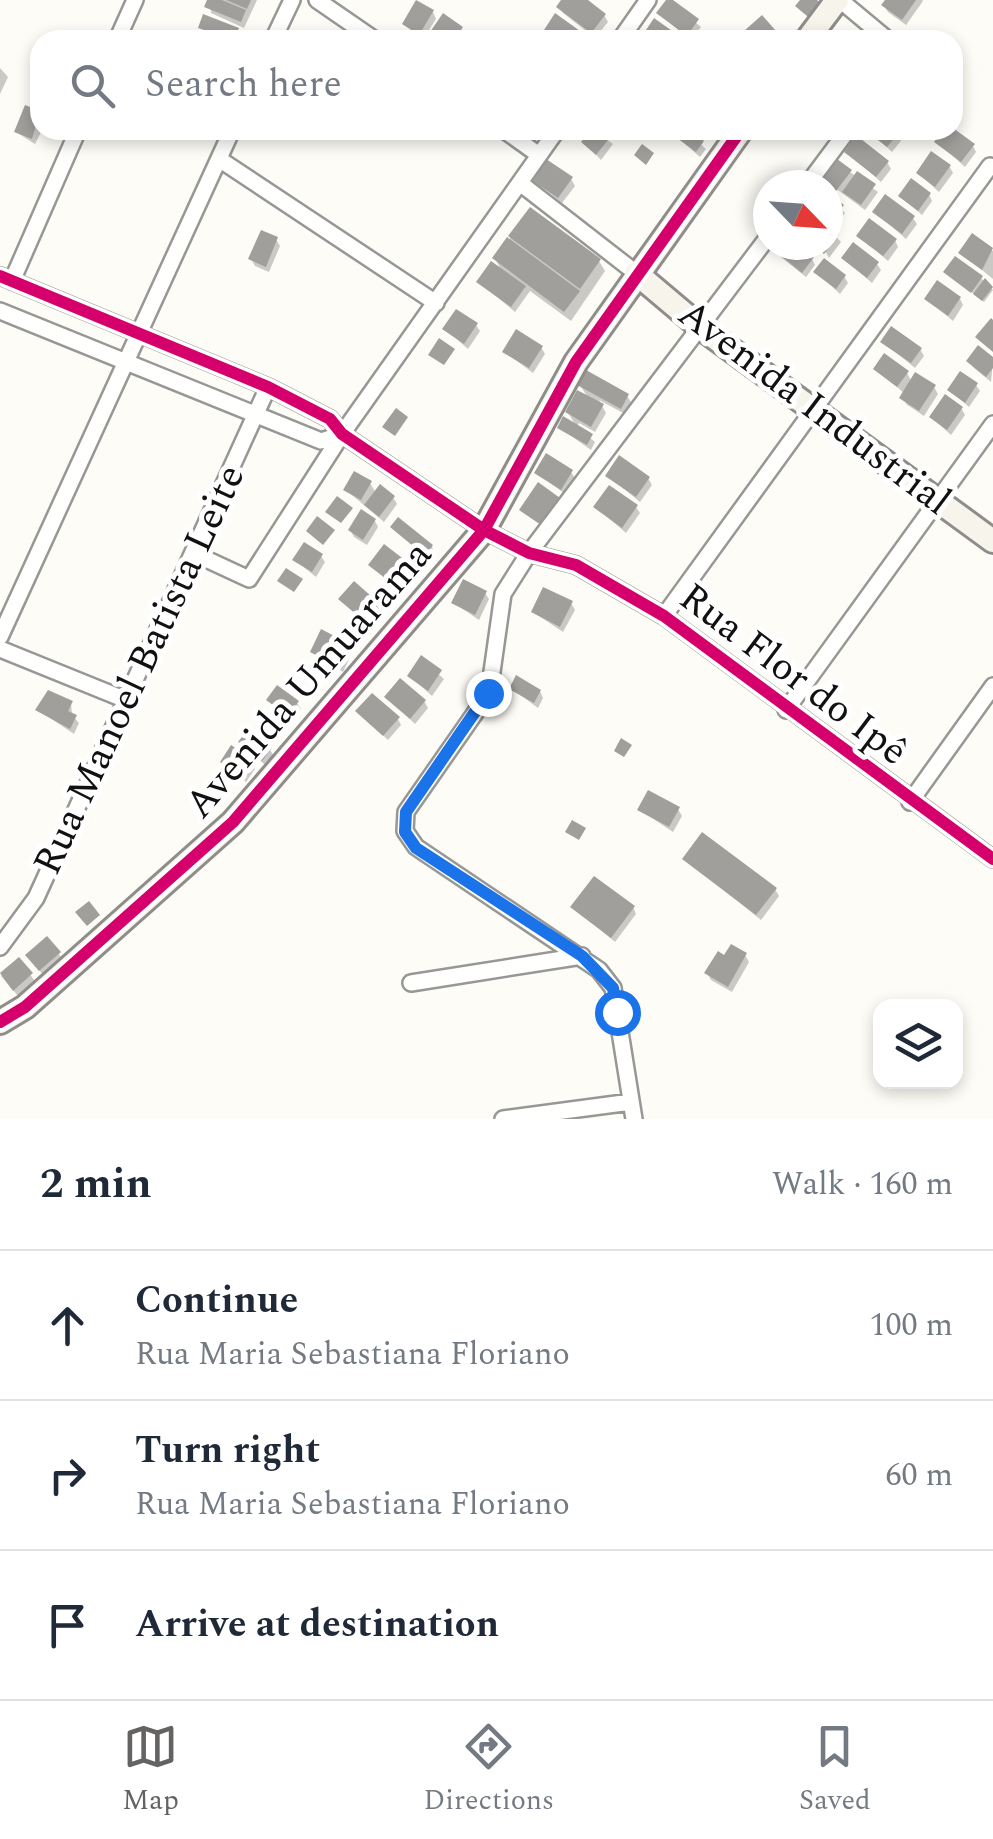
<!DOCTYPE html>
<meta charset="utf-8">
<style>
body{margin:0;font-family:Spectral,serif;background:#f6f6f7;color:#1f2937}
.controls{position:absolute;right:30px;bottom:30px;display:grid;overflow:hidden;border-radius:20px;box-shadow:0 5px 15px #0003}
.controls button{width:90px;height:90px;display:grid;place-items:center;padding:0;border:0;border-bottom:2px solid #e0e1e3;background:#fff;color:#1f2937;font:50px sans-serif}
.compass{position:absolute;left:753px;top:170px;width:90px;height:90px;border-radius:50%;background:#fff;box-shadow:0 5px 15px #0003;rotate:115deg}
.stop{position:absolute;width:30px;height:30px;margin:-22px;border:8px solid #1a73e8;border-radius:50%;background:#fff}
.stop.end{background:#1a73e8;border-color:#fff;box-shadow:0 2px 10px #0008}
.list{margin:0;padding:0;list-style:none}
h2{display:flex;justify-content:space-between;align-items:center;height:130px;margin:0;padding:0 40px;font-size:42px}
h2 small{font-size:32px;font-weight:400;color:#747a83}
.list li{display:grid;grid-template-columns:65px 1fr auto;gap:30px;align-items:center;box-sizing:border-box;height:150px;padding:0 40px;border-top:2px solid #e0e1e3}
.list b{display:block;font-size:38px;white-space:nowrap}
.list p{margin:0;font-size:32px;white-space:nowrap;color:#747a83}
.list em{font-size:32px;font-style:normal;color:#747a83}
.icon{flex:none;width:55px;height:55px;fill:none;stroke:currentColor;stroke-width:2;stroke-linecap:round;stroke-linejoin:round}
.map{position:relative;flex:none;width:993px;height:1119px;overflow:hidden}
.search{position:absolute;background:#fff;box-shadow:0 5px 15px #0003;left:30px;right:30px;top:30px;height:110px;display:flex;align-items:center;gap:25px;box-sizing:border-box;padding:0 35px;border-radius:30px;color:#747a83;font-size:38px}
.sheet{height:580px;background:#fff}
nav{display:flex;justify-content:space-around;align-items:center;box-sizing:border-box;height:140px;border-top:2px solid #e0e1e3;background:#fff;font-size:28px;color:#747a83}
nav a{display:grid;justify-items:center;gap:5px}
nav .on{color:#646362}
.map>svg:first-child{display:block}
.shadow{fill:#0003}
.building{fill:#a19f9c}
.lines{fill:none;stroke-linecap:round;stroke-linejoin:round}
.street-casing{stroke:#979795;stroke-width:20}
.secondary-casing{stroke:#8e8d8b;stroke-width:28}
.street{stroke:#fffffe;stroke-width:15}
.secondary{stroke:#f6f4eb;stroke-width:22}
.cycleway-casing{stroke:#fff;stroke-width:19}
.cycleway{stroke:#d6006c;stroke-width:12}
.route{stroke:#1a73e8;stroke-width:12}
.labels{text-anchor:middle;dominant-baseline:central;stroke-width:10;stroke-linejoin:round;paint-order:stroke}
.street-label{font-size:40px;fill:#111;stroke:#fff}
</style>
<div class="map">
<svg width="993" height="1119" viewBox="0 0 993 1119">
<rect width="100%" height="100%" fill="#fdfcf7"/>
<!-- shadow -->
<path class="shadow" d="M210 0H257L244 28 211 13Z
M564 0H583L604 15 608 22 595 38 563 13 559 7Z
M669 0 701 27 691 40 659 14Z
M888 0H922L923 1 906 25 888 12 884 6Z
M433 12 436 19 429 30 461 28 465 35 462 40H434L429 31 424 40 405 24Z
M655 22 680 40H647L645 36Z
M200 27 237 30 241 36 220 40Z
M0 68 8 77 0 94Z
M27 108 40 113 42 130 35 144 16 132Z
M593 130 613 144 601 160 584 142Z
M686 130 706 149 700 157 670 131Z
M868 130H900L904 137 892 152Z
M918 130H938L931 140Z
M937 142 973 146 976 152 965 167Z
M847 152 887 162 891 169 881 182Z
M949 166 953 173 939 192 918 173Z
M850 172 878 192 865 210 824 180Z
M571 179 575 186 562 203 534 180Z
M929 194 932 201 922 215 901 196Z
M828 196 845 213 837 223 828 216Z
M531 210 599 261 605 271 571 321 530 291 515 312 479 282 502 272 495 258Z
M875 212 913 218 917 224 906 239Z
M828 228 841 242 829 258 822 245H828Z
M859 236 895 240 898 247 888 261Z
M973 236 993 251V279L961 253Z
M276 239 280 246 269 272 255 266 251 259Z
M784 245H794L812 259 815 265 806 277 782 258 778 252Z
M844 259 877 264 881 270 872 283Z
M816 272 844 276 848 283 840 294Z
M946 272 981 278 993 290 984 302Z
M927 299H960L963 305 953 321Z
M476 325 480 331 468 349 445 329Z
M883 342 920 349 924 356 915 368Z
M541 347 545 354 533 373 505 352Z
M969 361H993L991 382 973 367Z
M876 369 907 373 912 382 934 387 938 394 924 416 906 404 905 394Z
M580 385 627 396 631 402 625 414 599 400 606 413 595 432 579 423 577 427 595 442 591 450 560 428 576 427 568 412 588 398Z
M976 385 980 391 969 407 950 390Z
M961 408 965 415 951 435 931 417Z
M571 472 575 478 565 494 537 473Z
M608 476 648 478 652 485 640 502Z
M370 483 376 493 393 497 397 504 384 522 346 490Z
M596 507H636L640 513 626 533Z
M375 521 378 527 367 545 354 537 350 530Z
M393 528 432 547 435 553 430 560Z
M321 556 325 562 316 577 295 560Z
M371 565 408 566 412 572 399 590Z
M485 593 489 599 479 620 454 603Z
M341 599 377 605 381 611 369 626Z
M571 603 575 610 563 632 533 612Z
M349 646 352 653 343 672 313 652Z
M422 659 444 679 432 696 410 676Z
M512 689 540 691 543 698 538 708Z
M387 697 424 701 428 708 415 724Z
M269 700 297 703 301 709 292 721Z
M71 703 72 715 79 723 74 734 38 710Z
M358 711 398 719 401 725 388 740Z
M241 742 270 750 274 756 266 766Z
M222 762H251L255 769 246 782Z
M678 809 682 816 673 832 640 810Z
M685 859 775 889 779 896 761 920Z
M573 907H633L636 914 615 942Z
M59 954 63 960 44 976 32 962Z
M745 955 749 962 732 992 711 980 707 973 725 959Z
M19 960 35 981 18 996 1 976Z"/>
<!-- building -->
<path class="building" d="M207 0H222L246 10 241 22 204 7Z
M226 0H251L247 9Z
M416 0 434 10 419 35 402 24Z
M561 0H588L606 14 591 33 556 7Z
M666 0H673L699 19 687 36 656 13Z
M800 0H817L825 6 813 21 795 6Z
M885 0H916L902 20 881 5Z
M443 13 463 27 454 40 428 35Z
M555 13 580 31 573 40H558L544 30Z
M203 14 239 28 234 40 198 28Z
M762 15 784 40H752L744 31Z
M654 18 682 38 680 40 642 36Z
M25 105 40 111 32 139 14 132Z
M953 128 975 144 961 162 934 142 943 130Z
M590 130H603L611 136 596 155 581 142Z
M666 130H690L704 141 696 152Z
M865 130H901L887 147Z
M856 135 889 161 876 177 844 152Z
M642 144 654 153 646 165 634 155Z
M931 151 951 165 935 187 916 173Z
M546 159 573 177 558 198 531 180Z
M837 159 852 170 836 191 821 179Z
M857 171 876 184 861 205 842 192Z
M911 178 931 193 918 211 898 196Z
M828 193 844 205 833 218 828 215Z
M885 194 915 216 902 234 872 212Z
M530 207 601 259 580 289 508 236Z
M869 218 897 239 883 256 856 236Z
M828 225 839 234 824 254 813 245H828Z
M261 230 278 237 266 267 248 259Z
M972 233 993 248 982 270 958 253Z
M507 237 580 291 564 312 492 258Z
M853 242 879 262 867 278 841 258Z
M781 245H798L814 257 802 273 775 251Z
M955 256 983 276 971 293 943 272Z
M824 258 846 275 836 289 813 272Z
M491 261 526 286 511 307 476 282Z
M985 278 993 287 982 301 973 294Z
M937 280 961 297 948 316 924 299Z
M456 309 478 323 464 344 442 329Z
M991 318 993 320V352L975 337Z
M891 326 922 348 911 363 880 342Z
M516 329 543 346 529 368 502 352Z
M439 338 455 349 444 365 428 355Z
M978 345 993 357V368L986 377 966 361Z
M884 353 909 371 897 387 873 369Z
M586 370 629 394 621 409 577 385Z
M960 371 978 383 965 403 947 390Z
M915 372 936 385 919 411 899 398Z
M577 390 604 404 591 427 565 412Z
M945 394 963 407 947 430 929 417Z
M396 408 408 417 395 436 382 427Z
M563 416 593 434 587 445 557 428Z
M546 453 573 470 561 490 534 473Z
M619 455 650 477 636 497 605 476Z
M354 471 372 481 361 500 343 490Z
M538 482 560 498 541 525 519 510Z
M380 484 395 496 379 517 364 505Z
M609 485 638 505 622 528 593 507Z
M337 496 353 508 341 523 325 512Z
M361 509 376 519 363 540 348 530Z
M317 516 335 530 323 545 306 531Z
M398 517 433 545 425 556 390 527Z
M304 542 323 554 312 572 292 560Z
M384 544 410 564 394 585 368 565Z
M286 568 303 579 294 592 277 581Z
M463 579 487 591 475 615 451 603Z
M354 581 379 603 364 621 338 599Z
M543 587 573 601 560 627 531 612Z
M321 629 350 644 339 667 310 652Z
M421 655 442 670 428 691 407 676Z
M516 675 541 690 534 703 509 689Z
M400 678 426 700 410 719 384 697Z
M277 685 299 701 288 716 266 700Z
M48 690 73 701 68 711 77 715 70 729 35 710Z
M372 693 400 717 383 736 355 711Z
M248 729 272 748 262 761 238 742Z
M621 738 632 745 624 757 614 751Z
M231 745 253 760 241 777 220 762Z
M648 790 680 807 669 827 637 810Z
M572 820 586 828 579 840 565 832Z
M702 832 777 888 756 915 682 859Z
M594 876 635 906 611 938 570 907Z
M89 901 100 915 87 926 75 912Z
M47 936 61 952 39 971 25 955Z
M731 944 747 953 728 987 704 973 718 951 724 955Z
M19 957 33 973 13 991 0 973Z"/>
<g class="lines">
<!-- street casing -->
<g class="street-casing">
<path id="street" d="M317 0 375 40
M840 0 888 40
M117 40 135 0
M273 40 292 0
M620 40 648 0
M504 130 539 155
M219 159 436 303
M520 183 636 273
M807 185 848 130
M0 276 268 387 330 419 342 434 484 530 529 553 576 565 664 616 993 859
M12 281 78 130
M0 311 321 441 342 434
M193 553 249 579 342 434 557 130
M664 616 990 166
M0 637 232 130
M0 649 126 700
M786 710 993 424
M910 802 993 686
M0 947 36 898 268 387
M411 983 582 956
M503 1119 631 1102
M634 1119 613 988 599 970 416 847 405 831 406 812 489 693 503 594 529 553 768 237"/>
</g>
<!-- secondary casing -->
<g class="secondary-casing">
<path id="secondary" d="M807 40 837 0
M636 273 700 327 993 541
M0 1022 25 1007 233 822 484 530 576 362 741 130"/>
</g>
<!-- street -->
<use href="#street" class="street"/>
<!-- secondary -->
<use href="#secondary" class="secondary"/>
<!-- cycleway casing -->
<g class="cycleway-casing">
<path id="cycleway" d="M0 276 268 387 330 419 342 434 484 530 529 553 576 565 664 616 993 859
M0 1022 25 1007 233 822 484 530 576 362 741 130"/>
</g>
<!-- cycleway -->
<use href="#cycleway" class="cycleway"/>
</g>
<g class="lines">
<!-- route -->
<path class="route" d="M488 693 406 812 405 832 416 848 582 956 613 988 617 1012"/>
</g>
<g class="labels">
<!-- street labels -->
<g class="street-label">
<text transform="translate(814 408) rotate(37)">Avenida Industrial</text>
<text transform="translate(140 670) rotate(-65)">Rua Manoel Batista Leite</text>
<text transform="translate(793 675) rotate(37)">Rua Flor do Ipê</text>
<text transform="translate(309 680) rotate(-49)">Avenida Umuarama</text>
</g>
</g>
</svg>
<div class="controls">
<button><svg class="icon" aria-label="layers" viewBox="0 0 24 24"><path d="M12 4l9 5-9 5-9-5zM3 14l9 5 9-5"/></svg></button>
</div>
<svg class="compass" viewBox="-18 -18 36 36"><path d="M0-13l5 13h-10z" fill="#e53935"/><path d="M0 13l5-13h-10z" fill="#747a83"/></svg>
<div class="stop" style="left:617px;top:1012px"></div>
<div class="stop end" style="left:488px;top:693px"></div>
<div class="search"><svg class="icon" aria-label="search" viewBox="0 0 24 24"><circle cx="10" cy="10" r="6"/><path d="M15 15l6 6"/></svg>Search here</div>
</div>
<section class="sheet">
<h2>2 min<small>Walk · 160 m</small></h2>
<ul class="list">
<li><svg class="icon" aria-label="ahead" viewBox="0 0 24 24"><path d="M12 20V5M6 11l6-6 6 6"/></svg><div><b>Continue</b><p>Rua Maria Sebastiana Floriano</p></div><em>100 m</em></li>
<li><svg class="icon" aria-label="right" viewBox="0 0 24 24"><path d="M7 20v-9h11M14 6l5 5-5 5"/></svg><div><b>Turn right</b><p>Rua Maria Sebastiana Floriano</p></div><em>60 m</em></li>
<li><svg class="icon" aria-label="arrive" viewBox="0 0 24 24"><path d="M6 21V4h12l-3 4 3 4H6"/></svg><div><b>Arrive at destination</b></div></li>
</ul>
</section>
<nav>
<a class="on"><svg class="icon" aria-label="map" viewBox="0 0 24 24"><path d="M3 6l6-2 6 2 6-2v14l-6 2-6-2-6 2zM9 4v14M15 6v14"/></svg>Map</a>
<a><svg class="icon" aria-label="directions" viewBox="0 0 24 24"><path d="M12 3l9 9-9 9-9-9zM9 14v-3h6M13 9l2 2-2 2"/></svg>Directions</a>
<a><svg class="icon" aria-label="saved" viewBox="0 0 24 24"><path d="M7 4h10v16l-5-4-5 4z"/></svg>Saved</a>
</nav>
